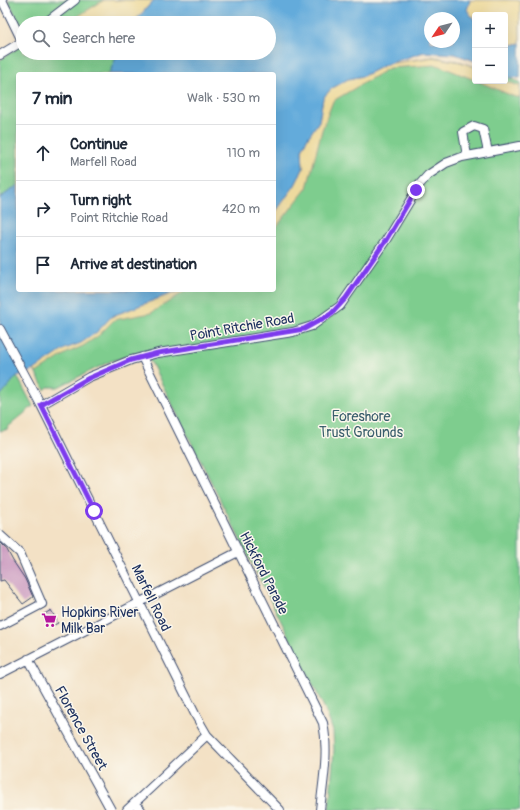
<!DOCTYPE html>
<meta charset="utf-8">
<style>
body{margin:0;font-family:Pangolin,sans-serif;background:#f6f6f7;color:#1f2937}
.controls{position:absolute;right:12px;top:12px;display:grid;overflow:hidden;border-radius:4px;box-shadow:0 4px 16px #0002}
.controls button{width:36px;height:36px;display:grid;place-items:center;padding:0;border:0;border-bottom:1px solid #e0e1e3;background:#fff;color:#1f2937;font:20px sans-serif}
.compass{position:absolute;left:424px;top:12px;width:36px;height:36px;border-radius:50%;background:#fff;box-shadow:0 4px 16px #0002;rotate:235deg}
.stop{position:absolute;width:12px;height:12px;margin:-9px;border:3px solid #7c3aed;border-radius:50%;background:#fff}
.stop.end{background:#7c3aed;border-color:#fff;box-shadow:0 1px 4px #0008}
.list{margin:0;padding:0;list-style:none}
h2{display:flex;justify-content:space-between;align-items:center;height:52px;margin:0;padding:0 16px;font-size:17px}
h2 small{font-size:13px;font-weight:400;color:#747a83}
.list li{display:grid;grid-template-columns:26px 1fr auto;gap:12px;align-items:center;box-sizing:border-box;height:56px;padding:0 16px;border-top:1px solid #e0e1e3}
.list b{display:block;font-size:15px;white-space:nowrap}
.list p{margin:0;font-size:13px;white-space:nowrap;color:#747a83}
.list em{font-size:13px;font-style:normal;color:#747a83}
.icon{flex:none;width:22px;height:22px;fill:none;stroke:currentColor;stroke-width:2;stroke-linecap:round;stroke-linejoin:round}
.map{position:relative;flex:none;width:520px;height:810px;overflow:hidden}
.search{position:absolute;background:#fff;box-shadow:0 4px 16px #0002;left:16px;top:16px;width:260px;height:44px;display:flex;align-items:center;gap:10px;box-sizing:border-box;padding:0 14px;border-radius:22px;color:#747a83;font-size:15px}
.panel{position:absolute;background:#fff;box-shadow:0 4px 16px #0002;left:16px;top:72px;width:260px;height:220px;border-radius:4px}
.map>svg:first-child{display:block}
.green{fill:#7ecd8e;stroke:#4c7e76}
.sand{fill:#eeda9e;stroke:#84847e}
.water{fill:#64abdb;stroke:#406d9c;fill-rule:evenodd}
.building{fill:#cc9cc1}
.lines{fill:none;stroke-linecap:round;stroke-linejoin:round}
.minor-casing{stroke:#3b4a6d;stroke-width:10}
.minor{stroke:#fff;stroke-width:8}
.route{stroke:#7c3aed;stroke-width:5}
.labels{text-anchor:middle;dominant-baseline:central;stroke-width:3;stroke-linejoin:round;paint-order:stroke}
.street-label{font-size:14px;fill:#1b2f5e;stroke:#fbf7ec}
.park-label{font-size:14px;fill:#395e6c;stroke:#fbf7ec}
.poi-label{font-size:14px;fill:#1b2f5e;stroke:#fbf7ec;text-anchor:start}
</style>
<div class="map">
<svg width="520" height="810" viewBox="0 0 520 810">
<rect width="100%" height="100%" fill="#fbf7ec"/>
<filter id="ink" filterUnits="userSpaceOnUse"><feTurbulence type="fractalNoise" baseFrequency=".025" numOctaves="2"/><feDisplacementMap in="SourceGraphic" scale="8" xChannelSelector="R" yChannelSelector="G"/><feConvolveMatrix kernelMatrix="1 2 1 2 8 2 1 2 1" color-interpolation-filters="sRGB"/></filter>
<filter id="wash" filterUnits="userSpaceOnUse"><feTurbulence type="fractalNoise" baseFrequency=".012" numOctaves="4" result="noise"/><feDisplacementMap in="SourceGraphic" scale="16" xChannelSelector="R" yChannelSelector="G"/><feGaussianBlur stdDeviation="0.9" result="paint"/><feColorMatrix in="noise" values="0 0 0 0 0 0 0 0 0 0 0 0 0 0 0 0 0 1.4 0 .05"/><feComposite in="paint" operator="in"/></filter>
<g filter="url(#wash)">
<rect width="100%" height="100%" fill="#f3e1c5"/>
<!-- green -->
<path class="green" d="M8 0H154L133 23H23V30Z
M23 44V53H118L109 74H18V185L0 198V60Z
M433 57 461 62 475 67V81H505V77L520 82V810H329L334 750 333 731 325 709 152 364 143 352 111 361 58 387H48L45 390 34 370 97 332 112 316 181 290H274V214L329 99 397 64Z
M17 376 33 406 8 427 9 429 0 431V396Z"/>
<!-- sand -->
<path class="sand" d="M104 0H154L133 23H83L75 18Z
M470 0H520V43L512 45 505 42V15H475V21L467 10Z
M433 57 461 62 475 67V80L437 65 389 68 333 101 322 130 307 188 274 230V214L295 185 303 169 302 150 307 139 319 121 323 98 331 89 348 79 363 76 387 64Z
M477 81H505L520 86V97H515Z
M181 290H187L151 313 114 320 98 336 83 346 67 353 36 373 34 370 62 345 117 314Z"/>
<!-- water -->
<path class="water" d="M154 0H470L467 10 475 21V61L455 54 424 52 387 64 363 76 348 79 331 89 323 98 319 121 307 139 302 150 303 169 295 185 274 214V74H109L118 53H269V23H133ZM430 18H454V42H430Z
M505 42 512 45 520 43V78L508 77 505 74Z
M18 185V290H181L112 316 97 332 81 343 65 349 34 370 17 376 0 396V198Z"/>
<g id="blocks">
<!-- building -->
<path class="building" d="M0 542 6 548 13 561 25 579 33 597 23 604 4 580 0 581Z
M51 610 58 623 52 626 47 624 43 615Z"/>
</g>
</g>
<g filter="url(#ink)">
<use href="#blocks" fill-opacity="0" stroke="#3b4a6d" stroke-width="1"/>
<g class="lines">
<!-- minor casing -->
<g class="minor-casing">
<path id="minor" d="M2 0 22 41
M45 23 75 0
M0 55 23 41
M467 156 463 132 474 126 483 129 488 152
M0 329 41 405 196 716 207 735 280 810
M142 357 323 723C329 752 323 781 320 810
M41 405 89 377 131 360 158 353 293 332 312 326 340 306 386 240 420 184 428 175 446 163 462 157 520 146
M0 535 20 553 42 604 0 626
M28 659 111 810
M0 674 238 552
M135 804 141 810
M127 810 207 735"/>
</g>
<!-- minor -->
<use href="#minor" class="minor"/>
</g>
</g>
<g class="lines" filter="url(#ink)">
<!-- route -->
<path class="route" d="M94 511 41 405 89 378 131 360 158 353 304 329 331 314 346 298 386 240 416 190"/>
</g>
<!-- icons -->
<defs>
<g id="supermarket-bare" transform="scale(1.2)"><path d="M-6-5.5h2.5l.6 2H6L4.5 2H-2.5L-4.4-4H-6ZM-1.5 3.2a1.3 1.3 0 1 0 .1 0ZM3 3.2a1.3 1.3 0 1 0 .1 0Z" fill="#b5179e" stroke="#fbf7ec" stroke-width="2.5" paint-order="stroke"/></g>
</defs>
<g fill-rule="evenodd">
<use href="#supermarket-bare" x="49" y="620"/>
</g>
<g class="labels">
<!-- street labels -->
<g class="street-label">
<text transform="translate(242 327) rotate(-10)">Point Ritchie Road</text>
<text transform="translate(264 573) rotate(63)">Hickford Parade</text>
<text transform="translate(151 598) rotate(64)">Marfell Road</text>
<text transform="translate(81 728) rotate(61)">Florence Street</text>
</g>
<!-- park labels -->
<g class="park-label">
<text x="361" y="416">Foreshore<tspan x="361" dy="16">Trust Grounds</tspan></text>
</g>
<!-- poi labels -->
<g class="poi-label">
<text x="61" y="612">Hopkins River<tspan x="61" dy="16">Milk Bar</tspan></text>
</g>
</g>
</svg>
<div class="controls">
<button>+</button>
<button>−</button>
</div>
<svg class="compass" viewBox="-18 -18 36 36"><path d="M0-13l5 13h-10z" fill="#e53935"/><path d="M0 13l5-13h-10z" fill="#747a83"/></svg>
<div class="stop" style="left:94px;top:511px"></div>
<div class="stop end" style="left:416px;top:190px"></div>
<div class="search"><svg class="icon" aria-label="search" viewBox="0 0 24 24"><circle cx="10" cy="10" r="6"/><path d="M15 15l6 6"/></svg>Search here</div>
<section class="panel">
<h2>7 min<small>Walk · 530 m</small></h2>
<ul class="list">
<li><svg class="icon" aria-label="ahead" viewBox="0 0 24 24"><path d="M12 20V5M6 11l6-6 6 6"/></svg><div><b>Continue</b><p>Marfell Road</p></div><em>110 m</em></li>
<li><svg class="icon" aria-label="right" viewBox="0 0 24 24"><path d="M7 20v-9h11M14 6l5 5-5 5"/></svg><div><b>Turn right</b><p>Point Ritchie Road</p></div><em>420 m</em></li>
<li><svg class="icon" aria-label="arrive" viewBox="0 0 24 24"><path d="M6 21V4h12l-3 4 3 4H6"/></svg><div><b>Arrive at destination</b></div></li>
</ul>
</section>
</div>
